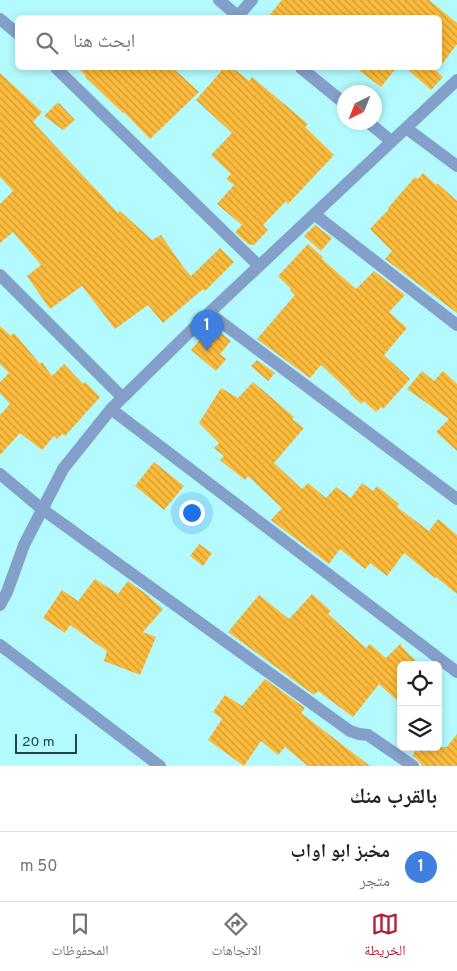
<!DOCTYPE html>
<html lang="ar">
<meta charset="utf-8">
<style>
body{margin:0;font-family:Overpass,"Noto Naskh Arabic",sans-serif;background:#f6f6f6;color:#202124;direction:rtl}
.controls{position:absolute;right:15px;bottom:15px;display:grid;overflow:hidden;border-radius:8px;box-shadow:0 2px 8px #0003}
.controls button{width:45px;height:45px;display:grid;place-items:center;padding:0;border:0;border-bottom:1px solid #e0e0e0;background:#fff;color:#202124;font:25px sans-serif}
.compass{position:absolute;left:337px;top:85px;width:45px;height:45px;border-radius:50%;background:#fff;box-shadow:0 2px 8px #0003;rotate:223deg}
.scale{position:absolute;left:15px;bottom:12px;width:62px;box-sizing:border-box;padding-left:5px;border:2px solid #254344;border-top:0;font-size:14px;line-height:18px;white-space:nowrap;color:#254344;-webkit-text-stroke:4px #b2fafd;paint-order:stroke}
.you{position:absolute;left:191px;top:512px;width:18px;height:18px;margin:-12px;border:4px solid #fff;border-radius:50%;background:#1a73e8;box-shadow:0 0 0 8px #1a73e833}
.badge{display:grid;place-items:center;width:32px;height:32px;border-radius:50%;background:#b11e35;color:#fff;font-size:16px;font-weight:700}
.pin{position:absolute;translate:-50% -41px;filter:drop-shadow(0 1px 2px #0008)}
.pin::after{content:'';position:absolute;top:26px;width:18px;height:15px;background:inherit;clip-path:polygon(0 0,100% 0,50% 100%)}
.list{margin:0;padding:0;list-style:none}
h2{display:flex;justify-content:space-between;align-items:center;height:65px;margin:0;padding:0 20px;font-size:21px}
h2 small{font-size:16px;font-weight:400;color:#757577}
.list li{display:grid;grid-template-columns:32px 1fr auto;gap:15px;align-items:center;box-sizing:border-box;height:70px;padding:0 20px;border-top:1px solid #e0e0e0}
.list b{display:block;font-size:19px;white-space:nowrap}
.list p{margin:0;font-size:16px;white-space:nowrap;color:#757577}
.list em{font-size:16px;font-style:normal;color:#757577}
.icon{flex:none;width:28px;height:28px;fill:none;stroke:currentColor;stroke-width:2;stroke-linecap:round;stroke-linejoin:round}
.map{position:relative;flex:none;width:457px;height:766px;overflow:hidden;direction:ltr}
.search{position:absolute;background:#fff;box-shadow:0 2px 8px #0003;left:15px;right:15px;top:15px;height:55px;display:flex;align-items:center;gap:12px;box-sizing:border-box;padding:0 18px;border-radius:8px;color:#757577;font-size:19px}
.sheet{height:135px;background:#fff}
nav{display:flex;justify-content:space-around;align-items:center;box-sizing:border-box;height:70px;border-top:1px solid #e0e0e0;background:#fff;font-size:14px;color:#757577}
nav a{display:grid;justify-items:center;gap:2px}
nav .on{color:#b11e35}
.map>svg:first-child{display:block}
.building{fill:url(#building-back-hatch)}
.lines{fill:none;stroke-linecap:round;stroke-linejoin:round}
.minor{stroke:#849fca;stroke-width:12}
</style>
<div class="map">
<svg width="457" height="766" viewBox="0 0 457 766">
<defs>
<pattern id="building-back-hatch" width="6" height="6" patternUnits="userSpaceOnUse" patternTransform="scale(1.25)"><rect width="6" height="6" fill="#fdbb3c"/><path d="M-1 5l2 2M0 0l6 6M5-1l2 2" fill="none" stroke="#cd9a34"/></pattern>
</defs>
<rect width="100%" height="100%" fill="#b2fafd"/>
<!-- building -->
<path class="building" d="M282 0H429L457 23V44L440 67V18H267Z
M78 68H173L199 92 150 139 124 112 123 113 85 77 86 76Z
M224 68H233L249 81 252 77 308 124 305 127 334 155 288 204 286 201 263 225 268 230 254 245 248 244 235 232 242 225 217 204 234 185 226 179 231 174 211 155 232 133 196 100Z
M356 68H396L381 87Z
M406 68H433L443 77 431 90Z
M0 73 42 112 33 122 118 213 120 211 152 240 161 235 184 268 191 276 220 248 234 262 205 291 203 289 163 323 148 305 115 329 82 286 50 309 27 276 41 265 13 232 0 243V204L13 191 0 177Z
M57 103 58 104 59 103 75 120 63 130 44 116Z
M423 173 436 185 437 183 457 201V313L385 259 392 251 370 229 389 209 388 208 415 177 418 179Z
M315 225 332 238 321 251 304 236Z
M308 244 323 257 322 259 356 289 374 271 405 295 389 312 407 328 384 355 410 379 383 409 381 407 376 412 364 401 361 404 349 393 350 392 321 365 310 378 257 339 295 295 290 290 291 289 278 276Z
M0 326 11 336 14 333 40 364 42 362 52 376 64 364 83 384 85 382 100 397 65 436 62 434 57 439 54 436 42 450 20 433 0 455V415L10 404 0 393V382L9 373 0 364Z
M212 326 231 341 220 354 226 359 216 371 191 350Z
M257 360 275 373 268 381 251 366Z
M422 371 434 381 443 371 457 384V451L436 432 449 419 407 389Z
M253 382 294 417 292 419 304 428 274 463 302 489 308 483 326 498 336 487 351 498 362 483 373 491 377 486 399 504 397 507 429 531 438 519 457 535V594L436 577 435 578 404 553 387 576 370 563 365 569 340 549 329 564 271 520 282 508 248 476 245 480 220 460 224 456 214 448 219 443 199 423 221 388 238 398Z
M154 462 184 486 164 510 135 486Z
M199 544 212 553 203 566 190 556Z
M95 579 118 594 128 581 150 597H149L163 609 143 632 156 637 140 675 104 661 107 651 70 625 65 633 43 618 62 590 78 601Z
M312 594 331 611 328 614 366 648 370 644 386 658 401 643V646L420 665H401V704L379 684 353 717 318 691 314 695 228 632 259 595 289 619Z
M265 679 305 708 301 713 370 766H308L285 747 278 755 261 741 244 766 208 740 222 719 213 712 225 695 242 706Z
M457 734V766H422L418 760 412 756 418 747H447Z"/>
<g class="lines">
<!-- minor -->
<path class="minor" d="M219 0 240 18
M238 16 252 0
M0 19 18 34
M56 68 259 266
M301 68 344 103
M368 122 391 141
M406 128 457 166
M314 214 457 325
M0 275 122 397
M209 313 457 499
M111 409 457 672
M0 474 42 509 350 731 359 734 368 735 413 766
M0 605 7 592 24 545 63 469 111 409 209 313 457 80
M0 645 160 766"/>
</g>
</svg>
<div class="controls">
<button><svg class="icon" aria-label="locate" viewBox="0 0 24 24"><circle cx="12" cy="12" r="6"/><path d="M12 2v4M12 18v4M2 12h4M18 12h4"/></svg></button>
<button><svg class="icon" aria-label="layers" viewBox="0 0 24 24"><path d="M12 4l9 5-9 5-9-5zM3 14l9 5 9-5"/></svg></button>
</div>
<svg class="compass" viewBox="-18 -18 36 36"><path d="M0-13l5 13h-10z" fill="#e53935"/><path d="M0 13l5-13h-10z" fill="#757577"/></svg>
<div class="scale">20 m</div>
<div class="you"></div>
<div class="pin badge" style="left:207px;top:351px;background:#3f7fe0">1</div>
<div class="search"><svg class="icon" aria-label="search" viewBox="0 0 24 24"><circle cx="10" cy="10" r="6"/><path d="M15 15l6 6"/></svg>ابحث هنا</div>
</div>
<section class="sheet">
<h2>بالقرب منك<small></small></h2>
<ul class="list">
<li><span class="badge" style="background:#3f7fe0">1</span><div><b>مخبز ابو اواب</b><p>متجر</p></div><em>50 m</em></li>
</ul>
</section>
<nav>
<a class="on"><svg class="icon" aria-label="map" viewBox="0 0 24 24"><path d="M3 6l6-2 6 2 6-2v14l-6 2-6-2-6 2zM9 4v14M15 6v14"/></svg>الخريطة</a>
<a><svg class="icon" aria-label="directions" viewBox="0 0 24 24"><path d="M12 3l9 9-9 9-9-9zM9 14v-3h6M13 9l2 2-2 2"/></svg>الاتجاهات</a>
<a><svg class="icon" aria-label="saved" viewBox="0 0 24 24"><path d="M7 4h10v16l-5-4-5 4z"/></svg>المحفوظات</a>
</nav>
